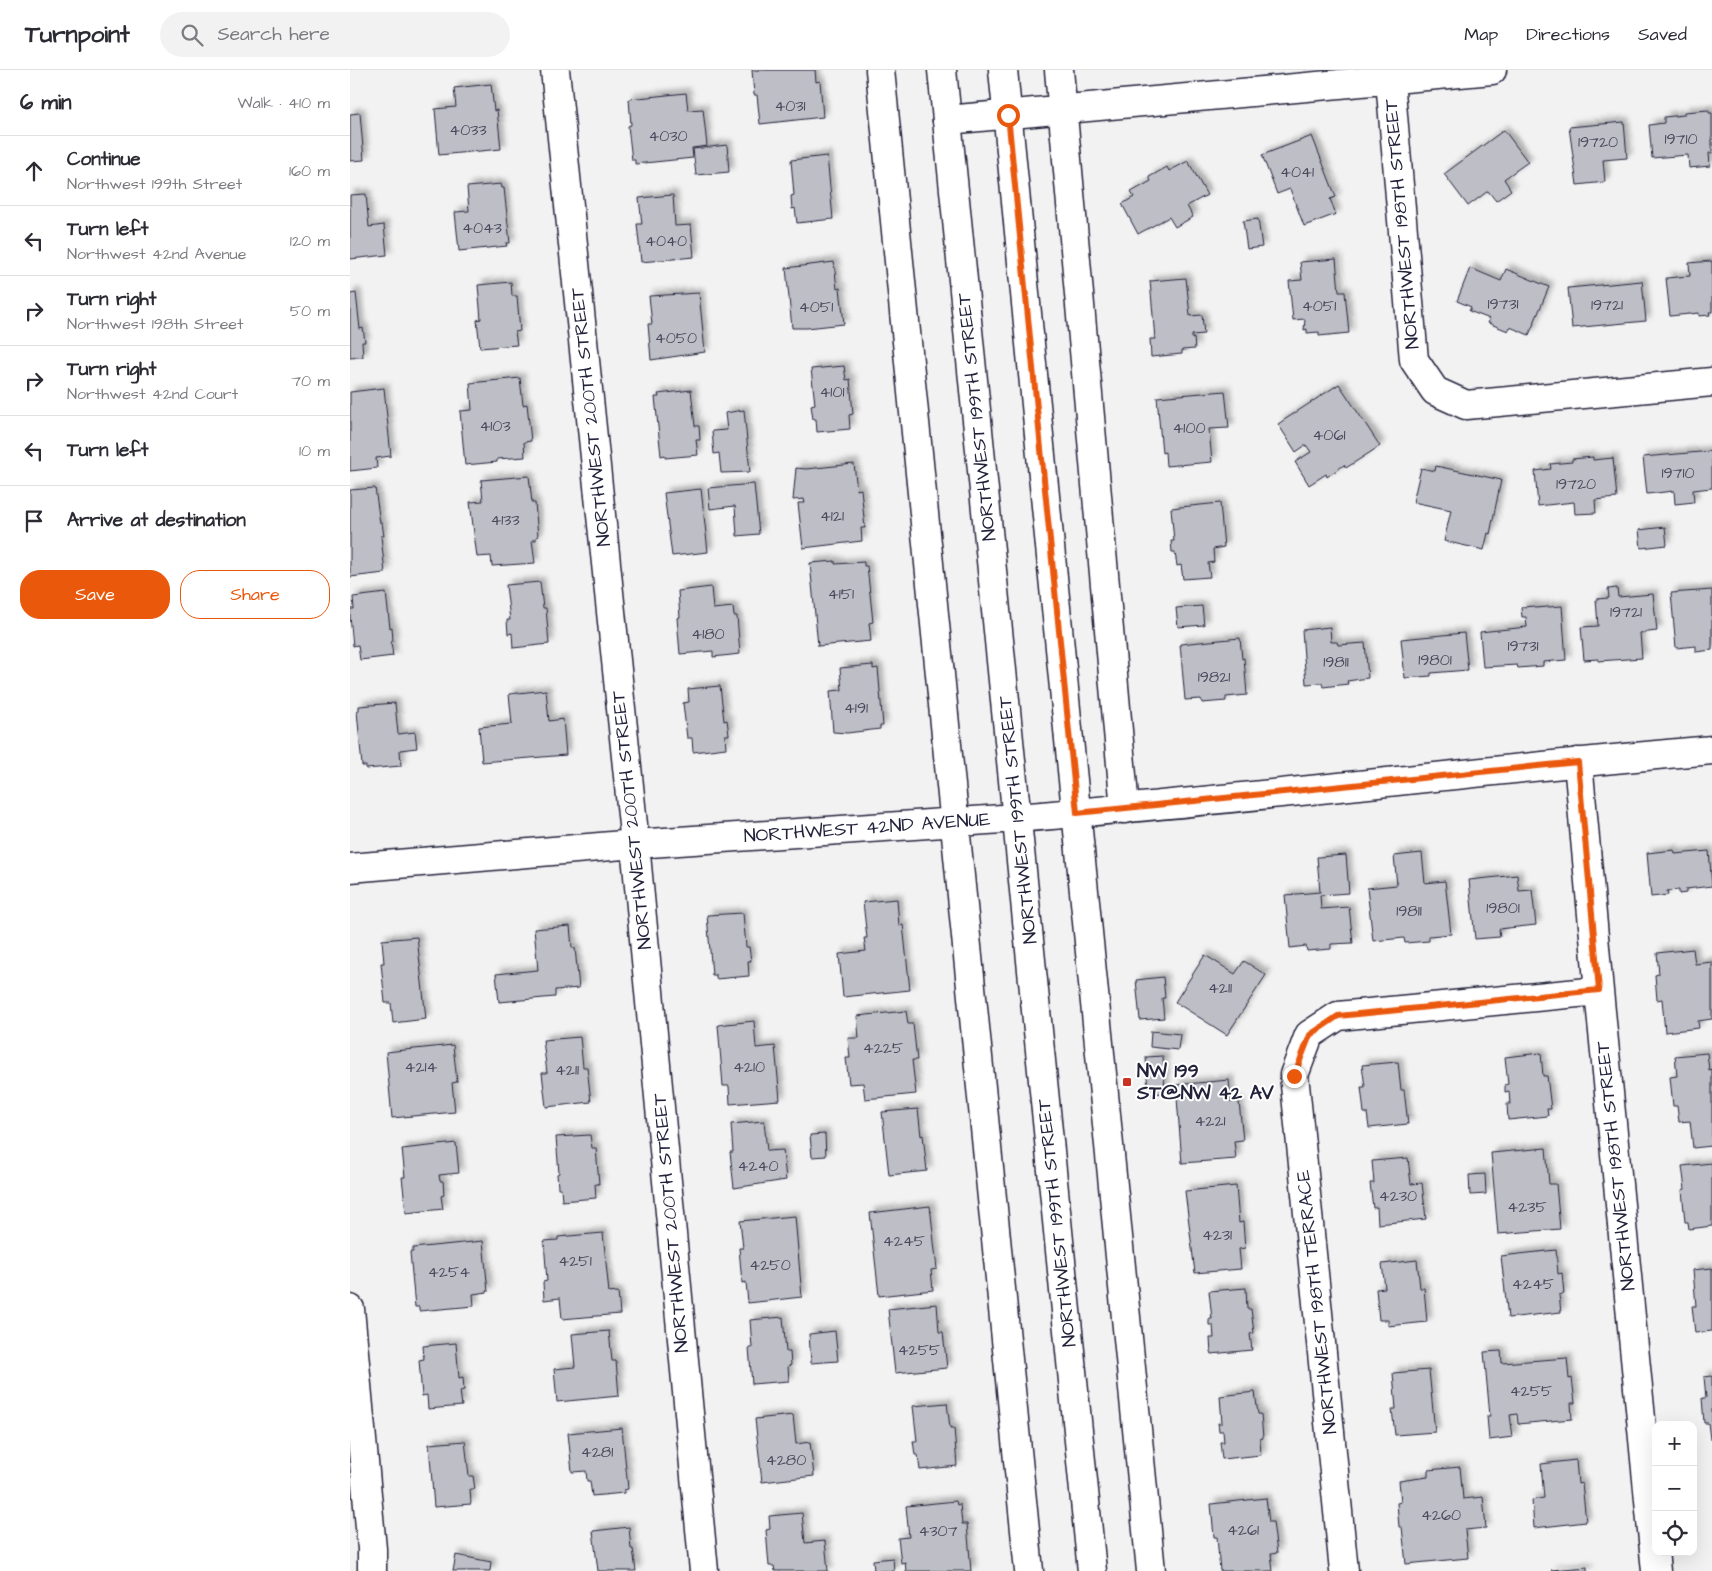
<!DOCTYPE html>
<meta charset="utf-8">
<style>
body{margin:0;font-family:"Architects Daughter",sans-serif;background:#f2f2f3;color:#2b2b33}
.controls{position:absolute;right:15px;bottom:15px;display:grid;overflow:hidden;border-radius:10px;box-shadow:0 5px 20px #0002}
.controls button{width:45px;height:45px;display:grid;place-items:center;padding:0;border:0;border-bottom:1px solid #e1e1e2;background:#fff;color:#2b2b33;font:25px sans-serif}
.stop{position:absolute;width:15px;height:15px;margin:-11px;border:4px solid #ea580c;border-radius:50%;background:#fff}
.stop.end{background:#ea580c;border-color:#fff;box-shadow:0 1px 5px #0008}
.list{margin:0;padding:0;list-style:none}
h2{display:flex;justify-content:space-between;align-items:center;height:65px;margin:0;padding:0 20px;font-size:21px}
h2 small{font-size:16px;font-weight:400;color:#7c7c81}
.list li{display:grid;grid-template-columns:32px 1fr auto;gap:15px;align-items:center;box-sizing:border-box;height:70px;padding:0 20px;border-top:1px solid #e1e1e2}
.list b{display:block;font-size:19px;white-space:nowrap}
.list p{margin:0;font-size:16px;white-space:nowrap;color:#7c7c81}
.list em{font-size:16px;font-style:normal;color:#7c7c81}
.actions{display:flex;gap:10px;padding:15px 20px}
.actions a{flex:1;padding:11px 0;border:1px solid #ea580c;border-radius:20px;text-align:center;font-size:18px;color:#ea580c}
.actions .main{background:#ea580c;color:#fff}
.icon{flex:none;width:28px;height:28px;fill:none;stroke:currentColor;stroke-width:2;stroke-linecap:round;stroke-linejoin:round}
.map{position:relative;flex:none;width:1362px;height:1501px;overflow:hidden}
header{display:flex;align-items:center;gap:30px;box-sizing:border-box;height:70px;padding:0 25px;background:#fff;border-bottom:1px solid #e1e1e2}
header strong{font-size:24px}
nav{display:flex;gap:28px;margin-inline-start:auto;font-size:18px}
.search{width:350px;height:45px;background:#f2f2f3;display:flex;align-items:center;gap:12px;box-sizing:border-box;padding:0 18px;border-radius:28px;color:#7c7c81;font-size:19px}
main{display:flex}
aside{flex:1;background:#fff}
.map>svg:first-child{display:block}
.building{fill:#bebec6;stroke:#22223b;filter:url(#shadow)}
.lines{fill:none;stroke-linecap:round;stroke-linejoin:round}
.minor-casing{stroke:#22223b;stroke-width:31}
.tertiary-casing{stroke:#22223b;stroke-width:31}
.primary-casing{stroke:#22223b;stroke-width:31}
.minor{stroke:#fff;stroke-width:28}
.tertiary{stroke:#fff;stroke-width:28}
.primary{stroke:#fff;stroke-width:28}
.route{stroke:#ea580c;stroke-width:6}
.poi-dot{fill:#c8321e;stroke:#fff;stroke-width:2}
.labels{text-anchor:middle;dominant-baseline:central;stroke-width:4;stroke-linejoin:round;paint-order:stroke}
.number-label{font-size:16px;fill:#49495e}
.street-label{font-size:19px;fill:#22223b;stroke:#fff}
.poi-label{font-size:19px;font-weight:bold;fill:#22223b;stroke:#fff;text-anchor:start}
</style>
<header>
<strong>Turnpoint</strong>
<div class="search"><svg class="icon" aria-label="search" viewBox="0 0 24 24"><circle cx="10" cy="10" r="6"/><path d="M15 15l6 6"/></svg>Search here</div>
<nav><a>Map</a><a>Directions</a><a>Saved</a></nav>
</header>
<main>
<aside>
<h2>6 min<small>Walk · 410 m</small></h2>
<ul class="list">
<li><svg class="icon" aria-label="ahead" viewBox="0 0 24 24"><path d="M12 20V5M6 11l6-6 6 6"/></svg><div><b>Continue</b><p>Northwest 199th Street</p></div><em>160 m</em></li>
<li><svg class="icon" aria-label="left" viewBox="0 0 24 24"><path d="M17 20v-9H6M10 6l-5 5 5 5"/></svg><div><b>Turn left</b><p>Northwest 42nd Avenue</p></div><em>120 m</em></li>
<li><svg class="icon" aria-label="right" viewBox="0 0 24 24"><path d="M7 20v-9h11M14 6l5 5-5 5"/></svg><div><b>Turn right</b><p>Northwest 198th Street</p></div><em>50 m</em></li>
<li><svg class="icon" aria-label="right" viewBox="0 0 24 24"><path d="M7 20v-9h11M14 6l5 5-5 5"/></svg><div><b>Turn right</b><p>Northwest 42nd Court</p></div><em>70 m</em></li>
<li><svg class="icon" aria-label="left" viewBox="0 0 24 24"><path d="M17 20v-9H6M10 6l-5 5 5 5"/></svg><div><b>Turn left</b></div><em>10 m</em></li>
<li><svg class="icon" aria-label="arrive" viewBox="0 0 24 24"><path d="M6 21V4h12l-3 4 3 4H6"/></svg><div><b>Arrive at destination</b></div></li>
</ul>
<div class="actions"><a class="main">Save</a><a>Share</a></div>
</aside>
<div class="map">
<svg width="1362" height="1501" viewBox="0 0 1362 1501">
<defs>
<filter id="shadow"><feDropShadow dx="4.5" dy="-4.5" stdDeviation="2.5" flood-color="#0004"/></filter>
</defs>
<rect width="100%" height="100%" fill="#f2f2f3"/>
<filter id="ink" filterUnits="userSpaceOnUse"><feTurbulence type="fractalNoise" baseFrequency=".02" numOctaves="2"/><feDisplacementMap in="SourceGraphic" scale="10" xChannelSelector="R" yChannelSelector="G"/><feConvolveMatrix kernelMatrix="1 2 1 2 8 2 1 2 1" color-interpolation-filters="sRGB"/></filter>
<g filter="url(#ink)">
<!-- building -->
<path class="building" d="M402 0H465L466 12 470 11 473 47 410 54 407 25H404Z
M141 14 144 41 147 40 151 79 89 85 85 39 106 37 104 18Z
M336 23 338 40 353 39 357 76 342 78 343 88 285 94V90H282L278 56 281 55 279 29Z
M1359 40V43H1362V83H1359L1360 96 1339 98 1338 85 1302 88 1299 55 1314 53V47L1334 45V42Z
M10 43 14 90 0 91V44Z
M1274 52 1277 88 1253 90 1255 112 1227 115 1219 57Z
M1154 60 1178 92 1154 109 1161 120 1146 131 1138 121 1118 136 1094 104Z
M962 66 986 127 980 129 986 144 954 156 940 119 927 124 912 85Z
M377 75 379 102 346 105 343 79Z
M477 86 483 149 447 153 445 138 442 139 441 126 444 125 441 90Z
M838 91 857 125 837 136 843 147 825 157 819 147 788 164 772 134 784 127 781 122 801 111 799 107 817 97 819 101Z
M151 114 152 118H154L160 173H156L157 176 109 181 105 142 119 141 117 117Z
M16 124 19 157 34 155 37 185 0 189V125Z
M323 125 325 156 341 155 344 187 291 192 287 154H292L289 128Z
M908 149 912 177 897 179 893 151Z
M986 189 989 222H995L999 263 969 266V262L957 263V259L954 260 955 249 943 250 939 211 952 210 950 192Z
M1362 191V242H1359L1360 245 1349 246V243L1320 246 1316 208 1340 206 1339 193Z
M484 192 487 219 490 218 494 254 457 258H442L436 198Z
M1120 198 1151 211 1156 199 1199 217 1179 265 1160 257 1158 261 1138 253 1140 249 1119 241 1121 237 1107 231Z
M836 208 840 246 852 245 854 264 842 265V269L844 268 845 279 832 280V284L801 287 800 269H805L800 211Z
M1292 211 1296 251 1222 258 1218 218Z
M161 212 162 226H167L170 261 165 262 167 275 130 278 127 250 131 249 128 215Z
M6 223 10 259 13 258 15 272H12L13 287 0 288V224Z
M349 223 355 282 301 290 298 254H302L299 226Z
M494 296 496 310 500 309 503 344 499 345 500 359 467 362 466 349H463L461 335 465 334 461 299Z
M170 308 173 335 177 334 181 371 174 372 175 387 147 389V392L115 395 110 341 122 340 120 313Z
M989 314 1030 376 996 398 994 395 977 407 976 404 959 415 945 392 961 382 956 375 946 382 928 354Z
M34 318 41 386 26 388 27 398 0 401V322Z
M341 320 345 356H349L350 370H346L348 385 315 388V385L311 386 305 327H309L308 324Z
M875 321 879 358 859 359 862 392 816 396 815 382 812 383 807 327Z
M394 340 400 402 371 403 369 383 364 384 362 361 377 360 375 343Z
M1362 381V418L1343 420 1344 432 1325 434 1324 421 1297 424 1293 387Z
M1243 387V390L1263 388 1267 428 1245 430 1246 443 1225 444 1224 432 1188 436 1185 401 1201 399 1200 394 1222 392V389Z
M504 394 507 420 511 419 515 458H511L512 471 453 478 448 433H455L454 429 443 430 446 398 456 399Z
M1086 396 1151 410 1140 464 1138 463 1134 480 1094 471 1101 440 1063 432 1071 398 1085 401Z
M179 406 182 433H185L188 466 186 467V470H182L185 493 142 496 141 486 127 487 120 432 133 431 131 410Z
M404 414 409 464 387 466 385 436 360 439 358 418Z
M25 418 30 453H32L34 466H31L35 503 0 507V420Z
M351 419 358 482 322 486 314 423Z
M870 433 874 477 863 479 864 492 858 493 860 507 833 509 831 495 827 496 825 482H822L821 471H824L821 438Z
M1315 457 1317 475 1291 478 1289 460Z
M485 491V494L514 492V496H517L523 552 519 553 521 571 468 576 460 493Z
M190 512 193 538H196L199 574 163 578 162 563 158 564 157 550H160L156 515Z
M361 517 363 539 383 537 384 546H387L390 584 363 587V581L330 584 327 548 330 547 328 521Z
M1267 518 1268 527 1303 524 1307 561 1290 563 1292 588 1248 591V589L1234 590 1231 557 1248 556 1246 529 1259 528 1258 519Z
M1362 520V580L1346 582V576L1326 578 1321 523Z
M36 523 40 558 42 557 43 571 41 572 43 586 10 590 8 575 3 576 0 546V539H4L3 527Z
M852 536 854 555 828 557 826 538Z
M1185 536V538L1212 536 1216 590 1193 592V596L1168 598 1167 595 1133 597 1130 562 1177 557 1176 547H1172L1171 537Z
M980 557 981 572H987L988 575 1015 573 1018 608 997 611 998 614 973 617 972 613 956 614 952 560Z
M1114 563 1118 600 1081 603V606L1055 608 1051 569Z
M890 568 892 589 894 588 897 625 876 627V631L852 633 851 629 835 630 830 574Z
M523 595V599L528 598 533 656H530V659L497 663 483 662 480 621 492 620 490 598Z
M370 616 374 651 377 650 379 665H375L376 678 343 682 342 668H337L333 633 339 632 338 619Z
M196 620 199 651 213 649 216 685 132 692 129 657 162 654 159 624Z
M45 633 48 664 65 662 67 678 50 680 51 696 16 699V696H12L7 641 9 640V636Z
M1324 780 1325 784 1359 781 1362 816 1336 819V823L1329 824V820L1317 821 1318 825 1301 827 1297 783Z
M1072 783 1075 813 1095 811 1101 864 1079 866V871L1055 873 1054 868 1023 871 1017 818 1047 815 1044 786Z
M996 785 999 823 970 825 971 839 999 837 1003 873 981 874V879L957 881 956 876 940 878 935 825 970 822 967 787Z
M1167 805 1169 821 1182 820 1186 855 1149 859 1150 867 1125 869 1119 810Z
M547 829 549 856 553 855 560 920 493 927 489 884 516 881 514 868H517L513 832Z
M393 843 396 877H399L401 891H398L399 906 366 909V905H362L357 845Z
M220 856 222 878H225L229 918 205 920V927L149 932 146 904 188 900 184 859Z
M67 867 76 949 43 953 41 933H35L31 893H34L32 870Z
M1343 879 1345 894 1362 892V949L1348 951 1349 958 1315 962 1312 929 1307 930 1305 905 1309 904 1307 883Z
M855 885 885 904 894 891 916 905 877 965 825 932Z
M813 907 815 928H812L814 948 790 950 786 910Z
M556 941 558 954H563L567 990H562L566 1024 515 1029 513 1013 499 1014 496 988H500L498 968H509L507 946Z
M404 951 406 978 425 976 430 1030 380 1034 379 1016H373L368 955Z
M801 961 830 964 828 980 800 977Z
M230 967 233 997H237L241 1032 196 1037 192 1003H197L193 970Z
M103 975 107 1012 102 1013 105 1042 42 1048 36 982Z
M1191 983 1193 1006H1197L1201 1039H1197L1198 1046 1158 1050 1157 1034H1160L1159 1021 1155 1022V1015L1158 1014 1155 987Z
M1357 983 1359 1000 1362 999V1076L1343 1078 1340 1051 1329 1052 1327 1036H1323L1320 1007 1327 1006 1325 986Z
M813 986 815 1023 798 1024 796 987Z
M1048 992 1051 1020H1054L1058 1054 1019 1058 1017 1043H1014L1011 1017H1015L1012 995Z
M879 1010 881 1032H889L893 1070 884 1071 886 1089 832 1093 826 1015Z
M568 1039 571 1066 573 1065 577 1101 539 1105 532 1042Z
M414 1051 417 1081 433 1080 436 1110 384 1118 380 1082H383L381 1054Z
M475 1064 476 1086 462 1087 460 1065Z
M240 1065 242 1078H246L249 1114H245L246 1128 212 1131 211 1118H208L207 1104 209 1103 206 1067Z
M106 1073 109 1103 89 1105 90 1111H93L94 1125 91 1126 93 1139 56 1143 52 1107H55L52 1079Z
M1196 1078 1199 1114H1206L1210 1159 1148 1164 1141 1083Z
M1058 1088 1061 1114 1072 1113 1076 1149 1028 1154 1027 1137 1023 1138 1020 1113H1024L1022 1091Z
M1362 1093V1156L1339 1159 1338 1152H1335L1332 1120 1335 1119 1332 1096Z
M1135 1104 1136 1124 1120 1125 1119 1105Z
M886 1116 889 1153 893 1152 895 1178 889 1179 891 1199 845 1203 835 1121Z
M580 1136 587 1199 581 1200 583 1220 529 1226 520 1143Z
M445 1146 452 1227 398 1233 396 1212 392 1213 389 1178H393L390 1151Z
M253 1163 259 1223 268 1222 270 1244 212 1249 210 1228 194 1230 193 1212 197 1211 194 1171 208 1170V1167Z
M133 1171 138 1222 123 1224 124 1236 69 1241V1237H65L60 1182H63V1178Z
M1206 1180 1208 1204 1212 1203 1214 1224 1209 1225 1211 1242 1158 1248 1151 1186Z
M1067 1190 1070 1218H1074L1077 1252 1038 1256V1250H1029L1026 1219 1035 1218 1032 1194Z
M1362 1198V1261L1345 1263 1342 1236H1346L1343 1200Z
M896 1218 897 1239H901L904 1263 900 1264 902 1280 861 1284 860 1268H864L863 1255H859V1249H862L859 1221Z
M587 1234 589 1262H593L597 1298 545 1303 538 1239Z
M433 1247 436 1282H440L441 1295 438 1296 439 1311 402 1314 399 1278H402L400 1250Z
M259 1261 262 1291H266L269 1326 207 1332 204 1299 225 1297 222 1264Z
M485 1261 488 1291 461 1293 459 1264Z
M106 1273 109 1308 113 1307 114 1320 110 1321 112 1336 78 1339 77 1325 72 1326 69 1290 74 1289 73 1276Z
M1151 1281 1152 1293 1217 1288 1219 1309 1222 1308 1225 1333H1221L1222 1349 1168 1354 1167 1344 1160 1345 1163 1367 1139 1370 1137 1346H1140L1134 1282Z
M1079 1300 1085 1362 1045 1365 1042 1339H1046L1043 1303Z
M1362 1306V1369H1360L1358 1353H1354L1352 1328H1356L1354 1307Z
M905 1322 908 1344H911L913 1368 910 1369 911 1385 872 1389 870 1372H874L873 1361H869L868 1353H872L870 1326Z
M597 1333 600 1358H604L607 1396 570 1400 568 1385H565L563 1371H567L563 1336Z
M443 1345 446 1374 460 1372 464 1406 412 1412 405 1349Z
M272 1358 278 1419 274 1420V1423L242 1426 240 1411H237L236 1401 222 1402 218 1363Z
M115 1371 119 1406H123L125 1419H120L121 1434 84 1437 79 1374Z
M1226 1390 1228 1414 1232 1413 1236 1452 1184 1458 1182 1430 1194 1428 1191 1394Z
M1110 1397 1113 1429 1133 1427 1136 1458 1115 1460 1118 1488 1056 1494 1052 1457H1049L1047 1433 1051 1432 1049 1411 1078 1407V1400Z
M916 1428 919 1452H923L927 1483 921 1484 923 1501H870L867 1467H864L861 1434Z
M606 1431 607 1435 610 1434 612 1454H617L621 1501H556L555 1492 551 1493 548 1468 559 1467 556 1436Z
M452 1443 455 1473 475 1471 478 1501H425L424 1496H419L416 1460 420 1459 419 1446Z
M279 1457 281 1479H283L286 1501H248L243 1461Z
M106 1485 141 1492 140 1501H103Z
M543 1488 544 1501H524L523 1490Z
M1237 1497V1501H1202L1201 1500Z"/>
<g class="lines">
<!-- minor casing -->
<g class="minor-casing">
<path id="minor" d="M205 0 285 774 354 1501
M530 0 679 1501
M709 0 775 739
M1040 10 1064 290 1085 321 1116 335 1362 312
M597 50 1142 0
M1228 692 1249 921 1306 1501
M0 798 285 774 667 748
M0 1239 22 1479V1501
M994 1501 944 1005 959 965 988 946 1249 921"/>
</g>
<!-- tertiary casing -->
<g class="tertiary-casing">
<path id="tertiary" d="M667 748C899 729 1130 700 1362 680"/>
</g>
<!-- primary casing -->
<g class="primary-casing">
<path id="primary" d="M592 0 742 1501
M653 0 801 1501"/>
</g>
<!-- minor -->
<use href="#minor" class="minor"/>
<!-- tertiary -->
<use href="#tertiary" class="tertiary"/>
<!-- primary -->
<use href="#primary" class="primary"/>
</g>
</g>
<g class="lines" filter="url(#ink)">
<!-- route -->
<path class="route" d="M658 45 727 743 1228 692 1249 920 988 946 960 965 944 1006"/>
</g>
<!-- markers -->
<rect class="poi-dot" x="772" y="1007" width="10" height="10" rx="2.5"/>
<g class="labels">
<!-- number labels -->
<g class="number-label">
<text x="440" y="36">4031</text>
<text x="118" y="60">4033</text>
<text x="318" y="66">4030</text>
<text x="1331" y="69">19710</text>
<text x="1248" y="72">19720</text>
<text x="947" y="102">4041</text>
<text x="132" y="158">4043</text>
<text x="316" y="171">4040</text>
<text x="1153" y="234">19731</text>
<text x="1257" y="235">19721</text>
<text x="969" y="236">4051</text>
<text x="466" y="237">4051</text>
<text x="326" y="268">4050</text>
<text x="482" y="322">4101</text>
<text x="145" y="356">4103</text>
<text x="839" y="358">4100</text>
<text x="979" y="365">4061</text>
<text x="1328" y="403">19710</text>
<text x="1226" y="414">19720</text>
<text x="482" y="446">4121</text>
<text x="155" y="450">4133</text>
<text x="491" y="524">4151</text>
<text x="1276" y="542">19721</text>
<text x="358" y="564">4180</text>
<text x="1173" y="576">19731</text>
<text x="1085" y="590">19801</text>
<text x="986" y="592">19811</text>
<text x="864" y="607">19821</text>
<text x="506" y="638">4191</text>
<text x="1153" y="838">19801</text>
<text x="1059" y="841">19811</text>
<text x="870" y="918">4211</text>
<text x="533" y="978">4225</text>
<text x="71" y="997">4214</text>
<text x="399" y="997">4210</text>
<text x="217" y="1000">4211</text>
<text x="860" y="1051">4221</text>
<text x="408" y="1096">4240</text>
<text x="1048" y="1126">4230</text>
<text x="1177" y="1137">4235</text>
<text x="867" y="1165">4231</text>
<text x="554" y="1171">4245</text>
<text x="225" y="1191">4251</text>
<text x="420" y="1195">4250</text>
<text x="99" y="1202">4254</text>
<text x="1183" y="1214">4245</text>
<text x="569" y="1280">4255</text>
<text x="1181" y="1321">4255</text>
<text x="247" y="1382">4281</text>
<text x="436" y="1390">4280</text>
<text x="1091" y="1445">4260</text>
<text x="893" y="1460">4261</text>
<text x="588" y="1461">4307</text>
</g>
<!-- street labels -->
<g class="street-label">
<text transform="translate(1052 154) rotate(-95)">NORTHWEST 198TH STREET</text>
<text transform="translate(241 347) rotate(-96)">NORTHWEST 200TH STREET</text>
<text transform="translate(627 347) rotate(-96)">NORTHWEST 199TH STREET</text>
<text transform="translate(282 750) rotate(-96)">NORTHWEST 200TH STREET</text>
<text transform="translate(668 750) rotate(-96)">NORTHWEST 199TH STREET</text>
<text transform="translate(517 758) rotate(-4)">NORTHWEST 42ND AVENUE</text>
<text transform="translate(1266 1096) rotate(-96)">NORTHWEST 198TH STREET</text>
<text transform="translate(321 1153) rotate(-95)">NORTHWEST 200TH STREET</text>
<text transform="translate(707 1153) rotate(-96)">NORTHWEST 199TH STREET</text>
<text transform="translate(967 1232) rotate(-96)">NORTHWEST 198TH TERRACE</text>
</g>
<!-- poi labels -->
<g class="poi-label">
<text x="787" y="1001">NW 199<tspan x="787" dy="22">ST@NW 42 AV</tspan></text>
</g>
</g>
</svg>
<div class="controls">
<button>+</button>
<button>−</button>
<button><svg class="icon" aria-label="locate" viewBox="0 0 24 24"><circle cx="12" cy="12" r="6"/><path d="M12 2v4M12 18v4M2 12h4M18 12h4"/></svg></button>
</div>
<div class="stop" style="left:658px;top:45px"></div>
<div class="stop end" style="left:944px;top:1006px"></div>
</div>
</main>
